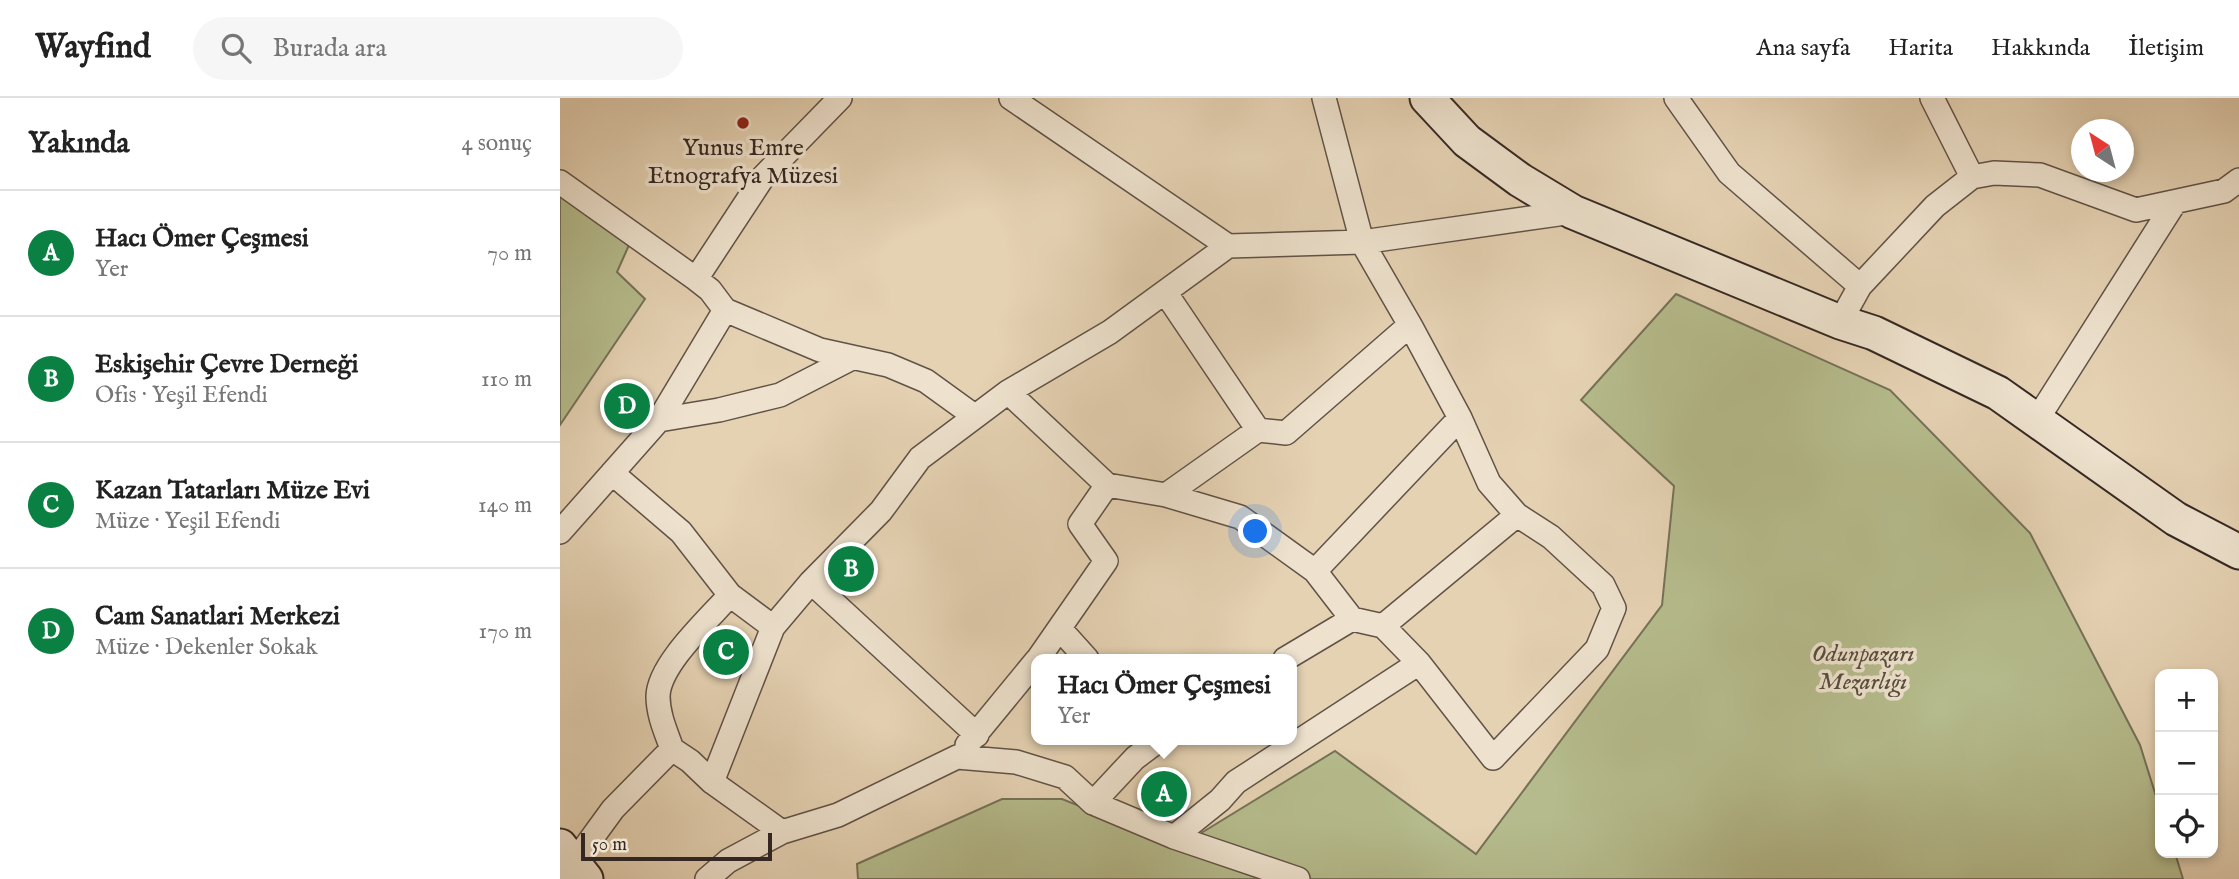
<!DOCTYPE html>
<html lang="tr">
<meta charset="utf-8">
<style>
body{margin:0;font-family:"IM FELL English",serif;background:#f6f6f6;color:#222}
.controls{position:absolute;right:21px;bottom:21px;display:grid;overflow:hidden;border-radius:14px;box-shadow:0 4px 10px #0003}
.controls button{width:63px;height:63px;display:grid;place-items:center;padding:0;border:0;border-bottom:2px solid #e0e0e0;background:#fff;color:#222;font:35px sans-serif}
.compass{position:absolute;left:1511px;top:21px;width:63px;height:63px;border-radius:50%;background:#fff;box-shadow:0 4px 10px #0003;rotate:324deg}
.scale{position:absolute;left:21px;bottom:18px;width:191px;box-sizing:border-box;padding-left:7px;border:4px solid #352823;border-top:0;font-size:19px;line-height:24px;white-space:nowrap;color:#352823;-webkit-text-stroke:5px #eee2ce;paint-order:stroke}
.you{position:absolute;left:696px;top:434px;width:24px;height:24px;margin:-18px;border:5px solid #fff;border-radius:50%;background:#1a73e8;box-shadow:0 0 0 10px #1a73e833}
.badge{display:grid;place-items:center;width:46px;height:46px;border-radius:50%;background:#0b8043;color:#fff;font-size:23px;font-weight:700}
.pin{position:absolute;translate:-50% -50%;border:4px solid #fff;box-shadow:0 2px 7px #0006}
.popup{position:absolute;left:471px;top:556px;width:266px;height:91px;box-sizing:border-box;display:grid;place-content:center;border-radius:14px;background:#fff;filter:drop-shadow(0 2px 5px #0005);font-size:23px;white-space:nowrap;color:#767676}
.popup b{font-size:26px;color:#222}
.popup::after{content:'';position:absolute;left:50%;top:100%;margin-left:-14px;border:14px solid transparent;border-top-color:#fff}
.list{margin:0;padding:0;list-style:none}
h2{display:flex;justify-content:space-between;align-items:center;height:91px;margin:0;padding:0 28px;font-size:30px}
h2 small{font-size:23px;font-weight:400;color:#767676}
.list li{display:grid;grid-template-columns:46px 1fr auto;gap:21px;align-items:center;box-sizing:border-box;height:126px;padding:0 28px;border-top:2px solid #e0e0e0}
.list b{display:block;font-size:26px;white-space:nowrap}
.list p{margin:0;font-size:23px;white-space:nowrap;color:#767676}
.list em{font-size:23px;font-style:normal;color:#767676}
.icon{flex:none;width:38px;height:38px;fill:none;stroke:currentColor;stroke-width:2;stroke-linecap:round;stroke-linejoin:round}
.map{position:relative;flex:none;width:1679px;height:781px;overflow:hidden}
header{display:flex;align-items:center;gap:42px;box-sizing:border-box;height:98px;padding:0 35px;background:#fff;border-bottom:2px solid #e0e0e0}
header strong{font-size:33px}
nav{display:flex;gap:38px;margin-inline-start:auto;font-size:24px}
.search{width:490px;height:63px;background:#f6f6f6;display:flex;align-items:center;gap:18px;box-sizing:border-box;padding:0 24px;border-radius:38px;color:#767676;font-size:26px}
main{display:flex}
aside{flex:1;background:#fff}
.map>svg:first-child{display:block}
.green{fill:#b5bb8c;stroke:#757258;stroke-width:2}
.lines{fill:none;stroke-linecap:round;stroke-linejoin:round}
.street-casing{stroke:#615247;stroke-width:26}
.secondary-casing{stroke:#352823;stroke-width:37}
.street{stroke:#eee2ce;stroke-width:23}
.secondary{stroke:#eee2ce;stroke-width:33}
.poi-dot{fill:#8f2418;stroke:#eee2ce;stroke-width:2.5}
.labels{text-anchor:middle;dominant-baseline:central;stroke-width:7;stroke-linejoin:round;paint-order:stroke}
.poi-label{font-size:24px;fill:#352823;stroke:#eee2ce}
.park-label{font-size:24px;font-style:italic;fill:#554d3d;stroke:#eee2ce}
</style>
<header>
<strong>Wayfind</strong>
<div class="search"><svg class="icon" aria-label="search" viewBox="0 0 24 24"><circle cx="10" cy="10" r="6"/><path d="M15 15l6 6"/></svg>Burada ara</div>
<nav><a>Ana sayfa</a><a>Harita</a><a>Hakkında</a><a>İletişim</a></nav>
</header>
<main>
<aside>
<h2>Yakında<small>4 sonuç</small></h2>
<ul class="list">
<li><span class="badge">A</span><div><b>Hacı Ömer Çeşmesi</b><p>Yer</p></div><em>70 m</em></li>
<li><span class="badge">B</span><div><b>Eskişehir Çevre Derneği</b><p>Ofis · Yeşil Efendi</p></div><em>110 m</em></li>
<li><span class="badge">C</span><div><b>Kazan Tatarları Müze Evi</b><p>Müze · Yeşil Efendi</p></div><em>140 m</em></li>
<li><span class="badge">D</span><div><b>Cam Sanatlari Merkezi</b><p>Müze · Dekenler Sokak</p></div><em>170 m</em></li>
</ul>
</aside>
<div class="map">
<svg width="1679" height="781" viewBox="0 0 1679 781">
<rect width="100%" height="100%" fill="#e5d2b3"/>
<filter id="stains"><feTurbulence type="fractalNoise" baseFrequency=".00286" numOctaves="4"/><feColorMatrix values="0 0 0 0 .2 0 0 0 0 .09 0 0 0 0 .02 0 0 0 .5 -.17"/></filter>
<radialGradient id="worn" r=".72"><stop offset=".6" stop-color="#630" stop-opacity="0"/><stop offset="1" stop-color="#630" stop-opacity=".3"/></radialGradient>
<!-- green -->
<path class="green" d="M0 95 69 147 57 174 85 201 0 327Z
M1116 196 1330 292 1470 435 1580 647 1600 711V755H1615L1623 781H298L297 766 442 701H502L620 748 775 653 916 756 1102 507 1114 388 1021 302Z"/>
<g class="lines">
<!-- street casing -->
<g class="street-casing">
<path id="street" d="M451 0 668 148 802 144 764 0
M1116 0 1169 75 1300 188
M1372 0 1412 79
M0 84 136 181 203 79 280 0
M605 194 698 332 726 335 850 227 802 144 1013 114
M165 212 260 252 328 267 366 283 413 317
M1280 224 1300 188 1375 108 1412 79 1434 75 1480 77 1576 112 1664 93 1679 82
M850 227 900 320 929 385 957 417 991 439 1043 487 1054 510 1037 551 933 660 859 565
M448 294 550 234 668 148
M1478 320 1615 104
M99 322 159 312 220 297 292 260
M52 375 121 434 170 497 213 529
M547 387 606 397 680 419 755 473 792 521 725 561
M606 397 698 332
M0 434 99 322 165 212 150 192 136 181
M755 473 900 320
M251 484 417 637
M823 528 957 417
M500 531 527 561
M407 647 476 563
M112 651C106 634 98 617 98 598 99 566 149 521 170 497
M533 705 575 660 599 642
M222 734 152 684 213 529 251 484 321 413 360 360 448 294 547 387 520 426 546 463 478 561
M614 739 660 702 676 684 859 565 823 528 792 521
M2 781 53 711 112 651 130 663 152 684
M147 781 168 763 222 734 278 717 397 659 456 664 505 679 533 705 614 739 738 781"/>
</g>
<!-- secondary casing -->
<g class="secondary-casing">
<path id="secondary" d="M867 0 907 43 960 82 1013 114 1280 224 1314 235 1438 295 1616 421 1679 454
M0 748 26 781"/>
</g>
<!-- street -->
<use href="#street" class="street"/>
<!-- secondary -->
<use href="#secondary" class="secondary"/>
</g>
<!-- markers -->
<circle class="poi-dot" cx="183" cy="25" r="7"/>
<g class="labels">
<!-- poi labels -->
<g class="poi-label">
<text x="183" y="50">Yunus Emre<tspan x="183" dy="28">Etnografya Müzesi</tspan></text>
</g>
<!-- park labels -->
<g class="park-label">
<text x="1303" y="556">Odunpazarı<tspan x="1303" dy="28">Mezarlığı</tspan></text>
</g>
</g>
<rect width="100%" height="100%" filter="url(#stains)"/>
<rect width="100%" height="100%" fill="url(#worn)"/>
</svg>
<div class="controls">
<button>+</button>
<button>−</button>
<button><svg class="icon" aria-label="locate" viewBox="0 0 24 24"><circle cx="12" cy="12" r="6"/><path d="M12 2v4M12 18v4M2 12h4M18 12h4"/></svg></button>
</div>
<svg class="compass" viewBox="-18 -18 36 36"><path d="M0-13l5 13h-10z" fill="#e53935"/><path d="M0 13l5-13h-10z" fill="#767676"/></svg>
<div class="scale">50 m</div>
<div class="you"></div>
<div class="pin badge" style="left:604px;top:696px">A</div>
<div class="popup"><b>Hacı Ömer Çeşmesi</b>Yer</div>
<div class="pin badge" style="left:291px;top:471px">B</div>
<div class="pin badge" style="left:166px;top:554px">C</div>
<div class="pin badge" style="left:67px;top:308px">D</div>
</div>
</main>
